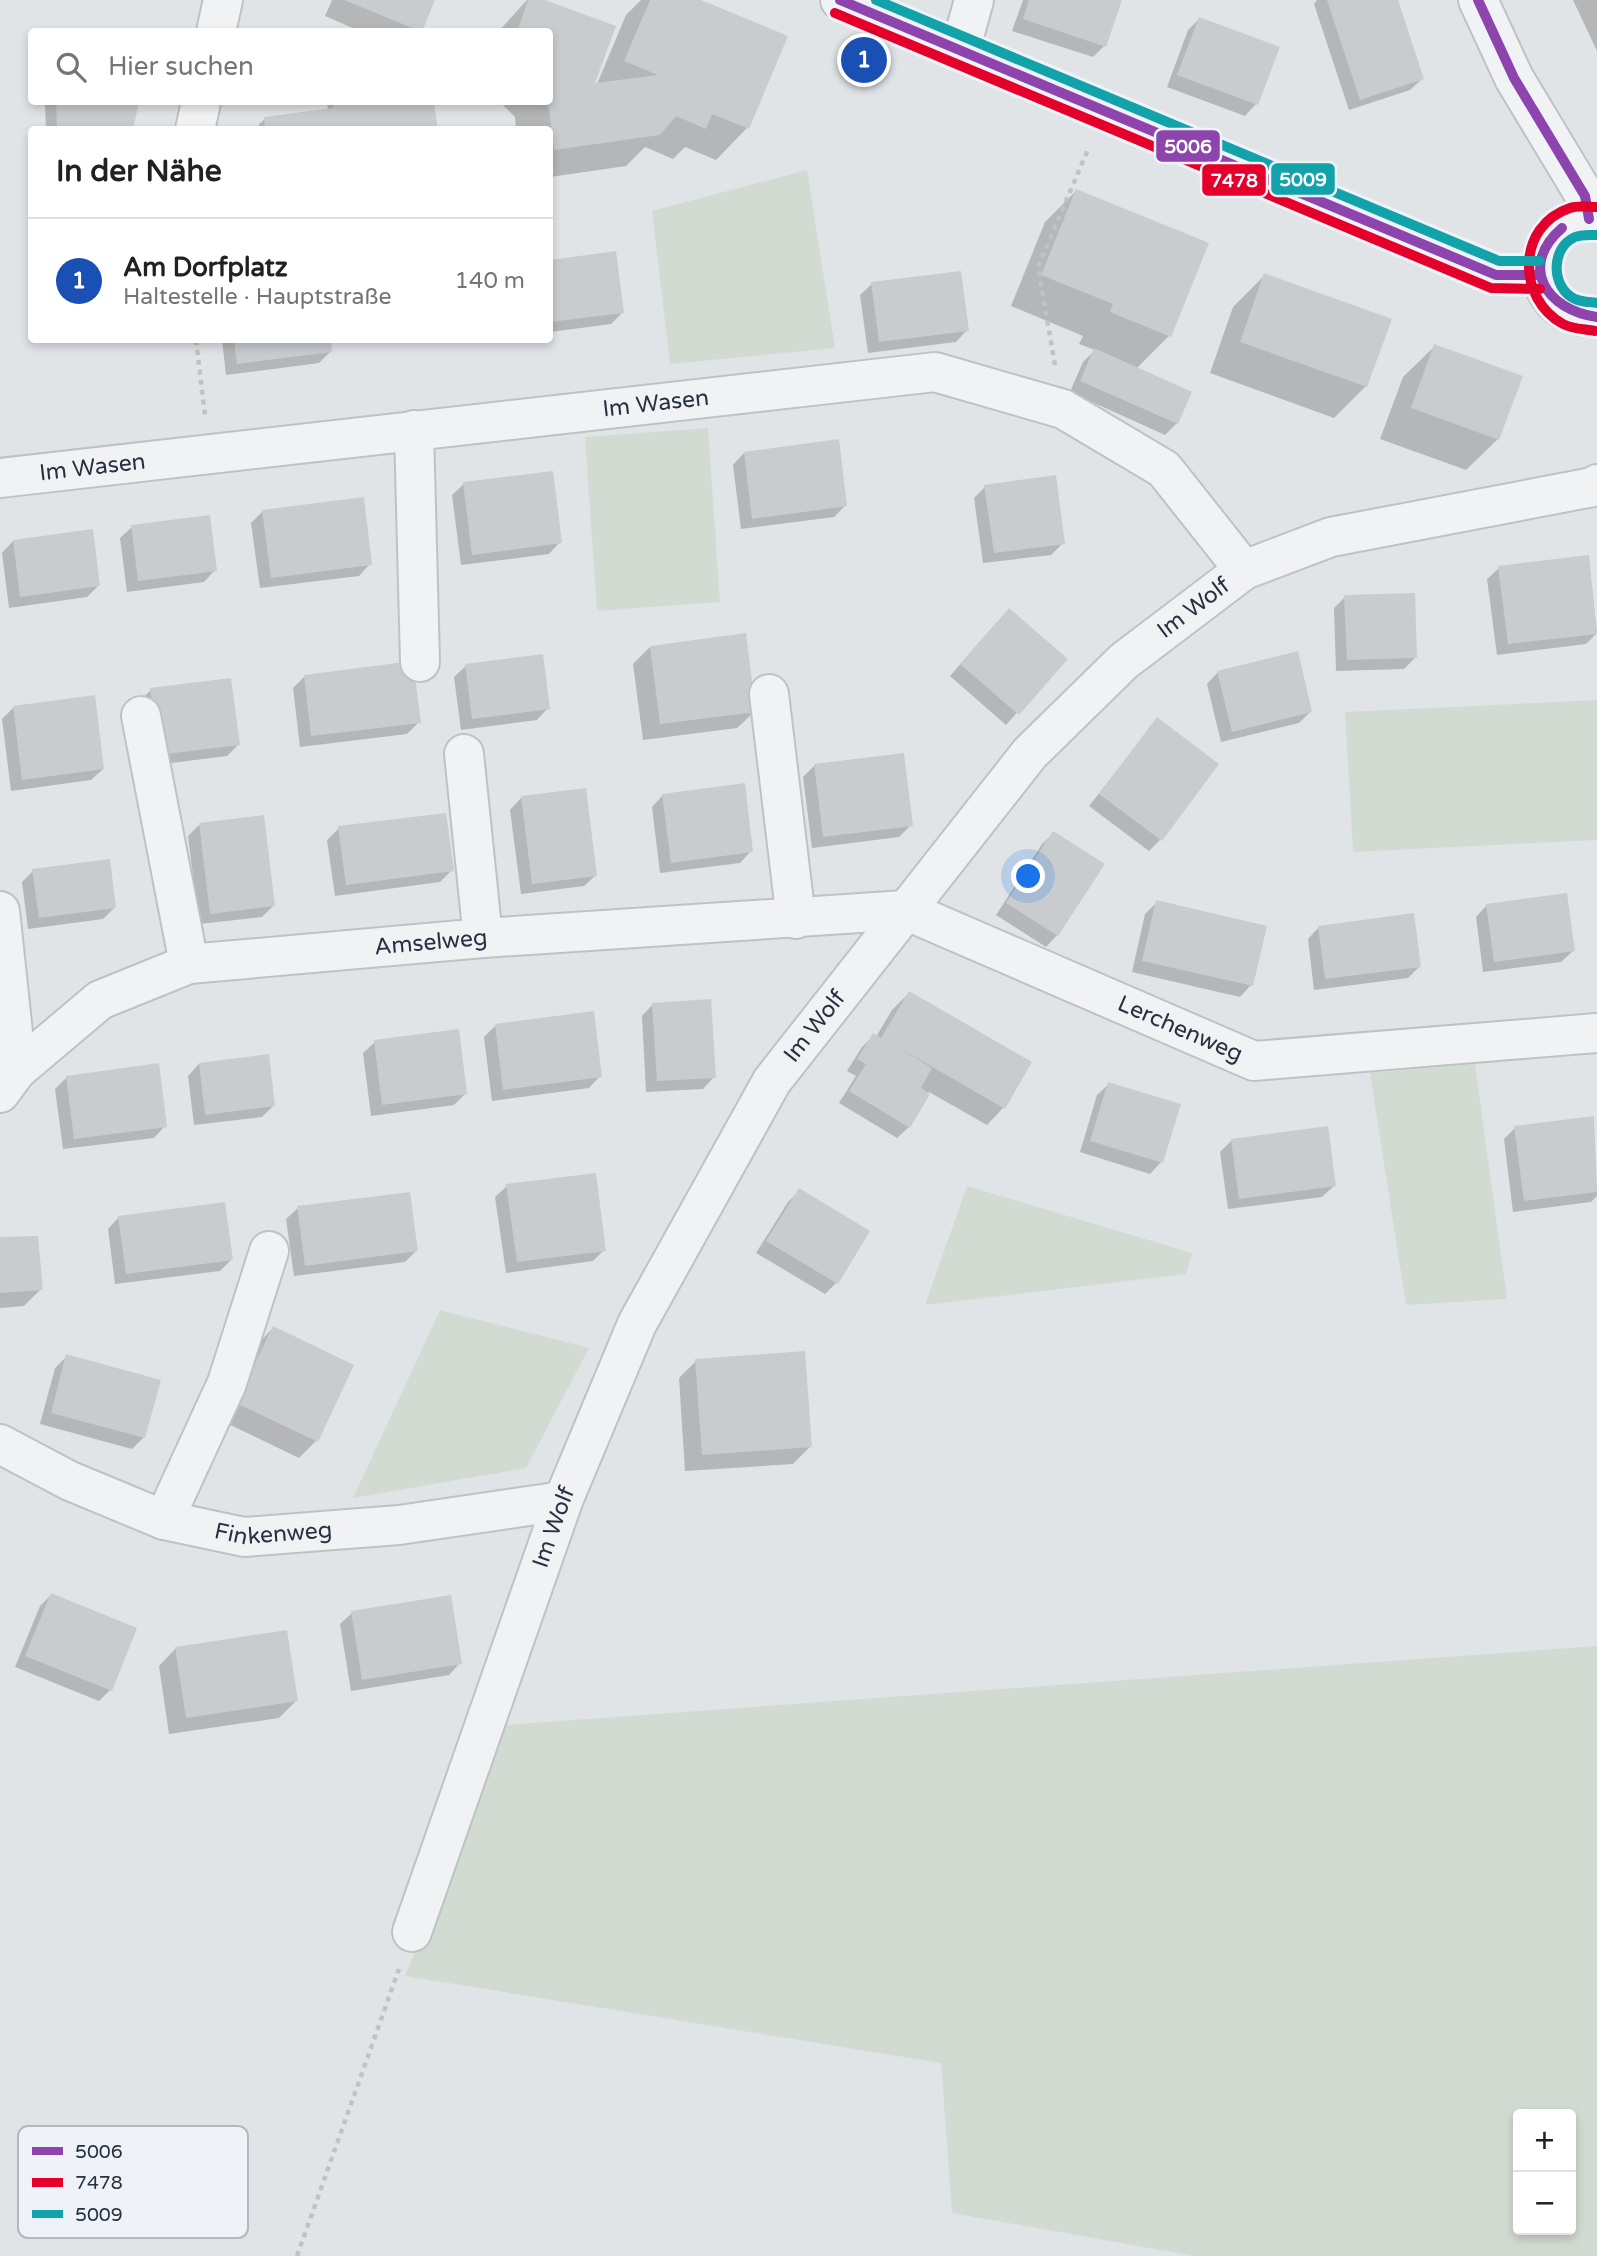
<!DOCTYPE html>
<html lang="de">
<meta charset="utf-8">
<style>
body{margin:0;font-family:"Varela Round",sans-serif;background:#f2f2f2;color:#202124}
.controls{position:absolute;right:21px;bottom:21px;display:grid;overflow:hidden;border-radius:7px;box-shadow:0 4px 10px #0003}
.controls button{width:63px;height:63px;display:grid;place-items:center;padding:0;border:0;border-bottom:2px solid #e0e0e0;background:#fff;color:#202124;font:35px sans-serif}
.you{position:absolute;left:1029px;top:877px;width:24px;height:24px;margin:-18px;border:5px solid #fff;border-radius:50%;background:#1a73e8;box-shadow:0 0 0 10px #1a73e833}
.badge{display:grid;place-items:center;width:46px;height:46px;border-radius:50%;background:#7c3aed;color:#fff;font-size:23px;font-weight:700}
.pin{position:absolute;translate:-50% -50%;border:4px solid #fff;box-shadow:0 2px 7px #0006}
.list{margin:0;padding:0;list-style:none}
h2{display:flex;justify-content:space-between;align-items:center;height:91px;margin:0;padding:0 28px;font-size:30px}
h2 small{font-size:23px;font-weight:400;color:#757577}
.list li{display:grid;grid-template-columns:46px 1fr auto;gap:21px;align-items:center;box-sizing:border-box;height:126px;padding:0 28px;border-top:2px solid #e0e0e0}
.list b{display:block;font-size:26px;white-space:nowrap}
.list p{margin:0;font-size:23px;white-space:nowrap;color:#757577}
.list em{font-size:23px;font-style:normal;color:#757577}
.icon{flex:none;width:38px;height:38px;fill:none;stroke:currentColor;stroke-width:2;stroke-linecap:round;stroke-linejoin:round}
.map{position:relative;flex:none;width:1597px;height:2256px;overflow:hidden}
.search{position:absolute;background:#fff;box-shadow:0 4px 10px #0003;left:28px;top:28px;width:525px;height:77px;display:flex;align-items:center;gap:18px;box-sizing:border-box;padding:0 24px;border-radius:7px;color:#757577;font-size:26px}
.panel{position:absolute;background:#fff;box-shadow:0 4px 10px #0003;left:28px;top:126px;width:525px;height:217px;border-radius:7px}
.map>svg:first-child{display:block}
.green{fill:#d2dbd2;fill-rule:evenodd}
.shadow{fill:#0003}
.building{fill:#c9cccf}
.lines{fill:none;stroke-linecap:round;stroke-linejoin:round}
.minor-casing{stroke:#bfc2c5;stroke-width:42}
.path{stroke:#c0c2c7;stroke-width:4.5;stroke-dasharray:5 5;stroke-linecap:butt}
.minor{stroke:#f1f2f3;stroke-width:38}
.bus-1-casing{stroke:#eff2f7;stroke-width:16}
.bus-2-casing{stroke:#eff2f7;stroke-width:16}
.bus-3-casing{stroke:#eff2f7;stroke-width:16}
.bus-1{stroke:#8e44ad;stroke-width:10}
.bus-2{stroke:#e4002b;stroke-width:10}
.bus-3{stroke:#12a2aa;stroke-width:10}
.labels{text-anchor:middle;dominant-baseline:central;stroke-width:5;stroke-linejoin:round;paint-order:stroke}
.street-label{font-size:23px;fill:#273141;stroke:#eff2f7}
.key{fill:#eff2f7;stroke:#b3b8c0;stroke-width:2}
.key-label{font-size:19px;fill:#273141}
.line-badge{stroke:#eff2f7;stroke-width:2.5}
.badge-label{font-size:19px;text-anchor:middle;font-weight:bold;fill:#fff}
</style>
<div class="map">
<svg width="1597" height="2256" viewBox="0 0 1597 2256">
<rect width="100%" height="100%" fill="#e1e4e7"/>
<!-- green -->
<path class="green" d="M807 170 835 348 670 364 652 211Z
M708 428 720 602 597 611 585 437Z
M1597 700V840L1353 852 1345 712Z
M1475 1064 1507 1299 1406 1305 1370 1073Z
M967 1186 1192 1253 1186 1274 925 1305Z
M440 1310 589 1348 526 1468 353 1498Z
M1597 1646V2256H1194L952 2213 941 2063 405 1976 504 1725ZM1518 2114H1571V2230H1518Z"/>
<!-- shadow -->
<path class="shadow" d="M332 0H433L420 32H362L325 16Z
M527 0H540L592 85 597 84 626 15 641 0H697L786 37 747 128 716 160 685 147 673 159 645 147 626 166 550 177V130H516L515 117 500 102H550V32H498Z
M1023 0H1120L1104 46 1093 57 1012 31Z
M1317 0H1396L1422 79 1410 90 1349 110 1314 4Z
M1573 0H1597V51Z
M1199 19 1277 48 1256 104 1245 116 1167 87 1188 30Z
M49 102H137L131 130H46L45 105Z
M327 102H398V105L432 102 436 130H260L259 124 265 119 328 110Z
M1076 191 1169 336 1136 369 1177 423 1165 435 1070 392 1083 362 1095 350 1079 344 1083 336 1011 306 1045 222Z
M615 253 623 312 611 324 550 332V262Z
M1265 275 1366 386 1334 418 1210 373 1233 307Z
M872 284 967 330 956 342 868 353 860 295Z
M222 340H329L331 351 319 363 226 375Z
M1435 346 1498 439 1466 470 1380 439 1403 377Z
M744 453 845 506 834 517 741 529 733 465Z
M464 484 560 542 549 554 461 565 452 495Z
M985 487 1063 543 1051 555 983 563 974 498Z
M263 511 370 564 359 576 260 588 251 523Z
M132 527 215 570 204 582 127 592 120 538Z
M13 541 99 585 87 597 9 608 2 553Z
M1588 557 1597 633 1586 644 1497 655 1487 579 1499 568Z
M1345 597 1416 657 1404 669 1336 671 1334 608Z
M997 622 1065 659 1006 725 950 676Z
M650 647 755 711 737 728 643 740 633 664Z
M466 666 548 708 537 720 461 730 454 677Z
M1218 672 1310 712 1299 723 1221 742 1207 684Z
M304 677 419 722 407 734 300 747 293 688Z
M151 690 238 745 227 756 147 766 139 701Z
M13 708 103 769 91 780 11 791 2 719Z
M1157 720 1160 840 1149 851 1089 806Z
M814 766 911 825 899 837 812 848 803 777Z
M663 795 751 851 740 863 660 873 652 807Z
M521 798 596 875 584 886 521 894 510 810Z
M199 825 274 905 262 917 199 924 188 836Z
M339 828 452 870 440 882 335 896 327 840Z
M1054 833 1057 935 1046 947 996 915 1042 844Z
M33 871 114 908 103 919 28 929 22 882Z
M1157 902 1251 985 1240 997 1132 972 1145 914Z
M1487 905 1573 951 1561 962 1483 972 1476 917Z
M1319 927 1419 967 1408 978 1314 990 1308 939Z
M909 993 1004 1107 987 1125 929 1092 909 1127 897 1138 839 1103 856 1076 847 1071 862 1047 873 1036 876 1037 892 1010Z
M653 1004 714 1077 703 1089 646 1092 642 1016Z
M495 1026 600 1076 589 1088 492 1101 484 1037Z
M375 1042 465 1094 454 1105 371 1116 363 1053Z
M199 1064 274 1105 262 1117 194 1125 188 1076Z
M67 1077 165 1126 154 1138 63 1149 55 1089Z
M1109 1084 1161 1162 1150 1174 1080 1152 1097 1095Z
M1593 1118 1597 1196 1591 1202 1513 1212 1504 1139 1515 1128Z
M1232 1140 1334 1186 1322 1197 1228 1209 1220 1152Z
M507 1186 604 1250 593 1261 506 1273 495 1197Z
M799 1191 836 1283 825 1294 756 1253 788 1202Z
M298 1208 416 1251 405 1262 294 1276 286 1219Z
M119 1217 231 1260 220 1271 115 1284 108 1229Z
M0 1239 41 1289 24 1306 0 1308Z
M273 1328 316 1441 299 1458 220 1420 256 1346Z
M67 1356 144 1437 132 1449 40 1424 55 1368Z
M696 1361 810 1447 793 1464 685 1471 679 1378Z
M51 1595 110 1690 99 1701 15 1667 40 1606Z
M352 1613 460 1663 449 1675 351 1691 340 1624Z
M176 1648 296 1701 279 1718 169 1734 159 1666Z"/>
<!-- building -->
<path class="building" d="M344 0H435L422 32Z
M528 0H545L616 26 595 83 658 75 624 61 650 0H701L788 36 749 129 712 114 706 129 676 116 660 135 554 150 548 102 550 32H517Z
M1029 0H1122L1106 47 1023 19Z
M1327 0H1398L1424 79 1360 100Z
M1199 17 1280 47 1258 105 1177 75Z
M56 102H139L133 130H57Z
M333 102H434L438 130H265L264 117 333 108Z
M1076 189 1209 243 1171 337 1110 312 1113 304 1041 275Z
M616 251 624 313 550 322V260Z
M961 271 969 331 879 342 871 282Z
M1264 273 1392 319 1367 387 1240 342Z
M234 340H331L332 352 237 364Z
M1434 344 1523 376 1499 440 1411 408Z
M1094 348 1192 392 1178 424 1080 381Z
M839 439 847 506 752 519 744 452Z
M553 471 562 543 472 555 463 482Z
M1056 475 1065 544 994 553 984 485Z
M364 497 372 565 271 578 262 510Z
M210 515 217 571 138 581 131 525Z
M93 529 100 586 20 597 13 540Z
M1589 555 1597 634 1508 644 1498 566Z
M1415 593 1417 658 1347 660 1344 595Z
M1009 608 1068 659 1019 715 960 664Z
M746 633 756 712 660 724 650 646Z
M1298 651 1312 712 1232 732 1217 671Z
M543 654 550 709 472 719 465 664Z
M413 661 421 723 311 736 304 675Z
M231 678 240 745 158 755 150 688Z
M95 695 104 769 22 780 13 706Z
M1157 717 1219 764 1162 841 1099 794Z
M904 753 913 826 823 837 814 764Z
M745 783 753 852 671 863 662 794Z
M586 788 597 876 532 884 521 796Z
M446 813 454 871 346 885 338 826Z
M264 815 275 906 210 914 199 823Z
M1053 831 1105 864 1058 936 1006 903Z
M110 859 116 908 39 918 32 869Z
M1567 893 1575 951 1494 962 1486 904Z
M1156 900 1267 926 1253 986 1142 961Z
M1414 913 1421 967 1325 979 1318 926Z
M909 991 1032 1062 1005 1109 893 1044 932 1068 921 1088 930 1094 910 1128 849 1091 866 1064 857 1059 873 1033 881 1038Z
M711 999 716 1078 657 1081 652 1003Z
M594 1011 602 1077 503 1090 495 1024Z
M459 1029 467 1094 382 1105 374 1040Z
M269 1054 275 1106 205 1115 199 1063Z
M159 1063 167 1127 74 1139 66 1076Z
M1108 1082 1181 1104 1163 1163 1090 1141Z
M1594 1116 1597 1192 1524 1201 1514 1126Z
M1328 1126 1336 1186 1239 1199 1231 1139Z
M596 1173 606 1251 517 1262 506 1184Z
M799 1188 870 1231 838 1284 766 1241Z
M410 1192 418 1251 305 1266 297 1206Z
M225 1202 233 1260 126 1274 118 1216Z
M38 1236 43 1290 0 1293V1237Z
M273 1326 354 1365 318 1442 236 1403Z
M805 1351 812 1447 702 1455 695 1359Z
M66 1354 161 1380 145 1438 51 1413Z
M51 1593 137 1628 112 1691 25 1656Z
M451 1595 462 1664 362 1680 351 1611Z
M287 1630 298 1701 186 1718 175 1647Z"/>
<g class="lines">
<!-- minor casing -->
<g class="minor-casing">
<g id="minor">
<path d="M840 0 1496 275H1540"/>
<path d="M1478 0 1514 78 1585 196 1589 219"/>
<path d="M216 32 223 0"/>
<path d="M960 51 974 0"/>
<path d="M195 130 201 102"/>
<path d="M1597 221C1531 207 1516 319 1597 317"/>
<path d="M414 430 420 662"/>
<path id="s1" d="M0 478 935 372 1063 409 1164 469 1244 570"/>
<path d="M769 694 796 919"/>
<path d="M141 716 189 964"/>
<path d="M464 754 483 938"/>
<path d="M0 911 17 1070"/>
<path id="s2" d="M0 1093 17 1070 100 1000 189 964 483 938 905 910 1254 1061 1597 1033"/>
<path id="s3" d="M0 1444 70 1481 164 1520 244 1537 399 1525 563 1501"/>
<path d="M164 1520 227 1383 269 1251"/>
<path id="s4" d="M412 1932 563 1501 637 1324 772 1081 1030 753 1124 661 1244 570 1331 537 1593 487 1597 484"/>
</g>
</g>
<!-- path -->
<path class="path" d="M196 340 205 415
M1055 365 1038 267 1089 147
M297 2256 399 1969"/>
<!-- minor -->
<use href="#minor" class="minor"/>
<!-- bus-1 casing -->
<g class="bus-1-casing">
<path id="bus-1" d="M840 0 1496 275H1540
M1478 0 1514 78 1585 196 1589 219
M1562 228C1518 266 1546 310 1597 317"/>
</g>
<!-- bus-2 casing -->
<g class="bus-2-casing">
<path id="bus-2" d="M835 13 1491 288 1540 289
M1595 331C1585 329 1572 329 1563 324 1517 299 1516 226 1570 208 1578 205 1588 207 1597 207"/>
</g>
<!-- bus-3 casing -->
<g class="bus-3-casing">
<path id="bus-3" d="M876 0 1499 261H1540
M1597 235C1590 235 1582 234 1575 237 1550 248 1551 288 1575 299 1581 302 1590 302 1597 303"/>
</g>
<!-- bus-1 -->
<use href="#bus-1" class="bus-1"/>
<!-- bus-2 -->
<use href="#bus-2" class="bus-2"/>
<!-- bus-3 -->
<use href="#bus-3" class="bus-3"/>
</g>
<g class="labels">
<!-- street labels -->
<g class="street-label">
<text stroke="none"><textPath href="#s1" startOffset="660">Im Wasen</textPath></text>
<text stroke="none"><textPath href="#s1" startOffset="93">Im Wasen</textPath></text>
<text stroke="none"><textPath href="#s4" startOffset="1563">Im Wolf</textPath></text>
<text stroke="none"><textPath href="#s2" startOffset="476">Amselweg</textPath></text>
<text stroke="none"><textPath href="#s4" startOffset="996">Im Wolf</textPath></text>
<text stroke="none"><textPath href="#s2" startOffset="1251">Lerchenweg</textPath></text>
<text stroke="none"><textPath href="#s4" startOffset="429">Im Wolf</textPath></text>
<text stroke="none"><textPath href="#s3" startOffset="292">Finkenweg</textPath></text>
</g>
</g>
<!-- legend -->
<rect x="18" y="2126" width="230" height="112" rx="10" class="key"/>
<rect x="32" y="2147" width="31" height="8" fill="#8e44ad"/>
<rect x="32" y="2178" width="31" height="9" fill="#e4002b"/>
<rect x="32" y="2210" width="31" height="8" fill="#12a2aa"/>
<g class="key-label">
<text x="75" y="2158">5006</text>
<text x="75" y="2189">7478</text>
<text x="75" y="2221">5009</text>
</g>
<g class="line-badge">
<rect x="1155" y="129" width="66" height="34" rx="7" fill="#8e44ad"/>
<rect x="1270" y="162" width="66" height="34" rx="7" fill="#12a2aa"/>
<rect x="1201" y="163" width="66" height="34" rx="7" fill="#e4002b"/>
</g>
<g class="badge-label">
<text x="1188" y="153">5006</text>
<text x="1303" y="186">5009</text>
<text x="1234" y="187">7478</text>
</g>
</svg>
<div class="controls">
<button>+</button>
<button>−</button>
</div>
<div class="you"></div>
<div class="pin badge" style="left:864px;top:60px;background:#1a4fb4">1</div>
<div class="search"><svg class="icon" aria-label="search" viewBox="0 0 24 24"><circle cx="10" cy="10" r="6"/><path d="M15 15l6 6"/></svg>Hier suchen</div>
<section class="panel">
<h2>In der Nähe<small></small></h2>
<ul class="list">
<li><span class="badge" style="background:#1a4fb4">1</span><div><b>Am Dorfplatz</b><p>Haltestelle · Hauptstraße</p></div><em>140 m</em></li>
</ul>
</section>
</div>
